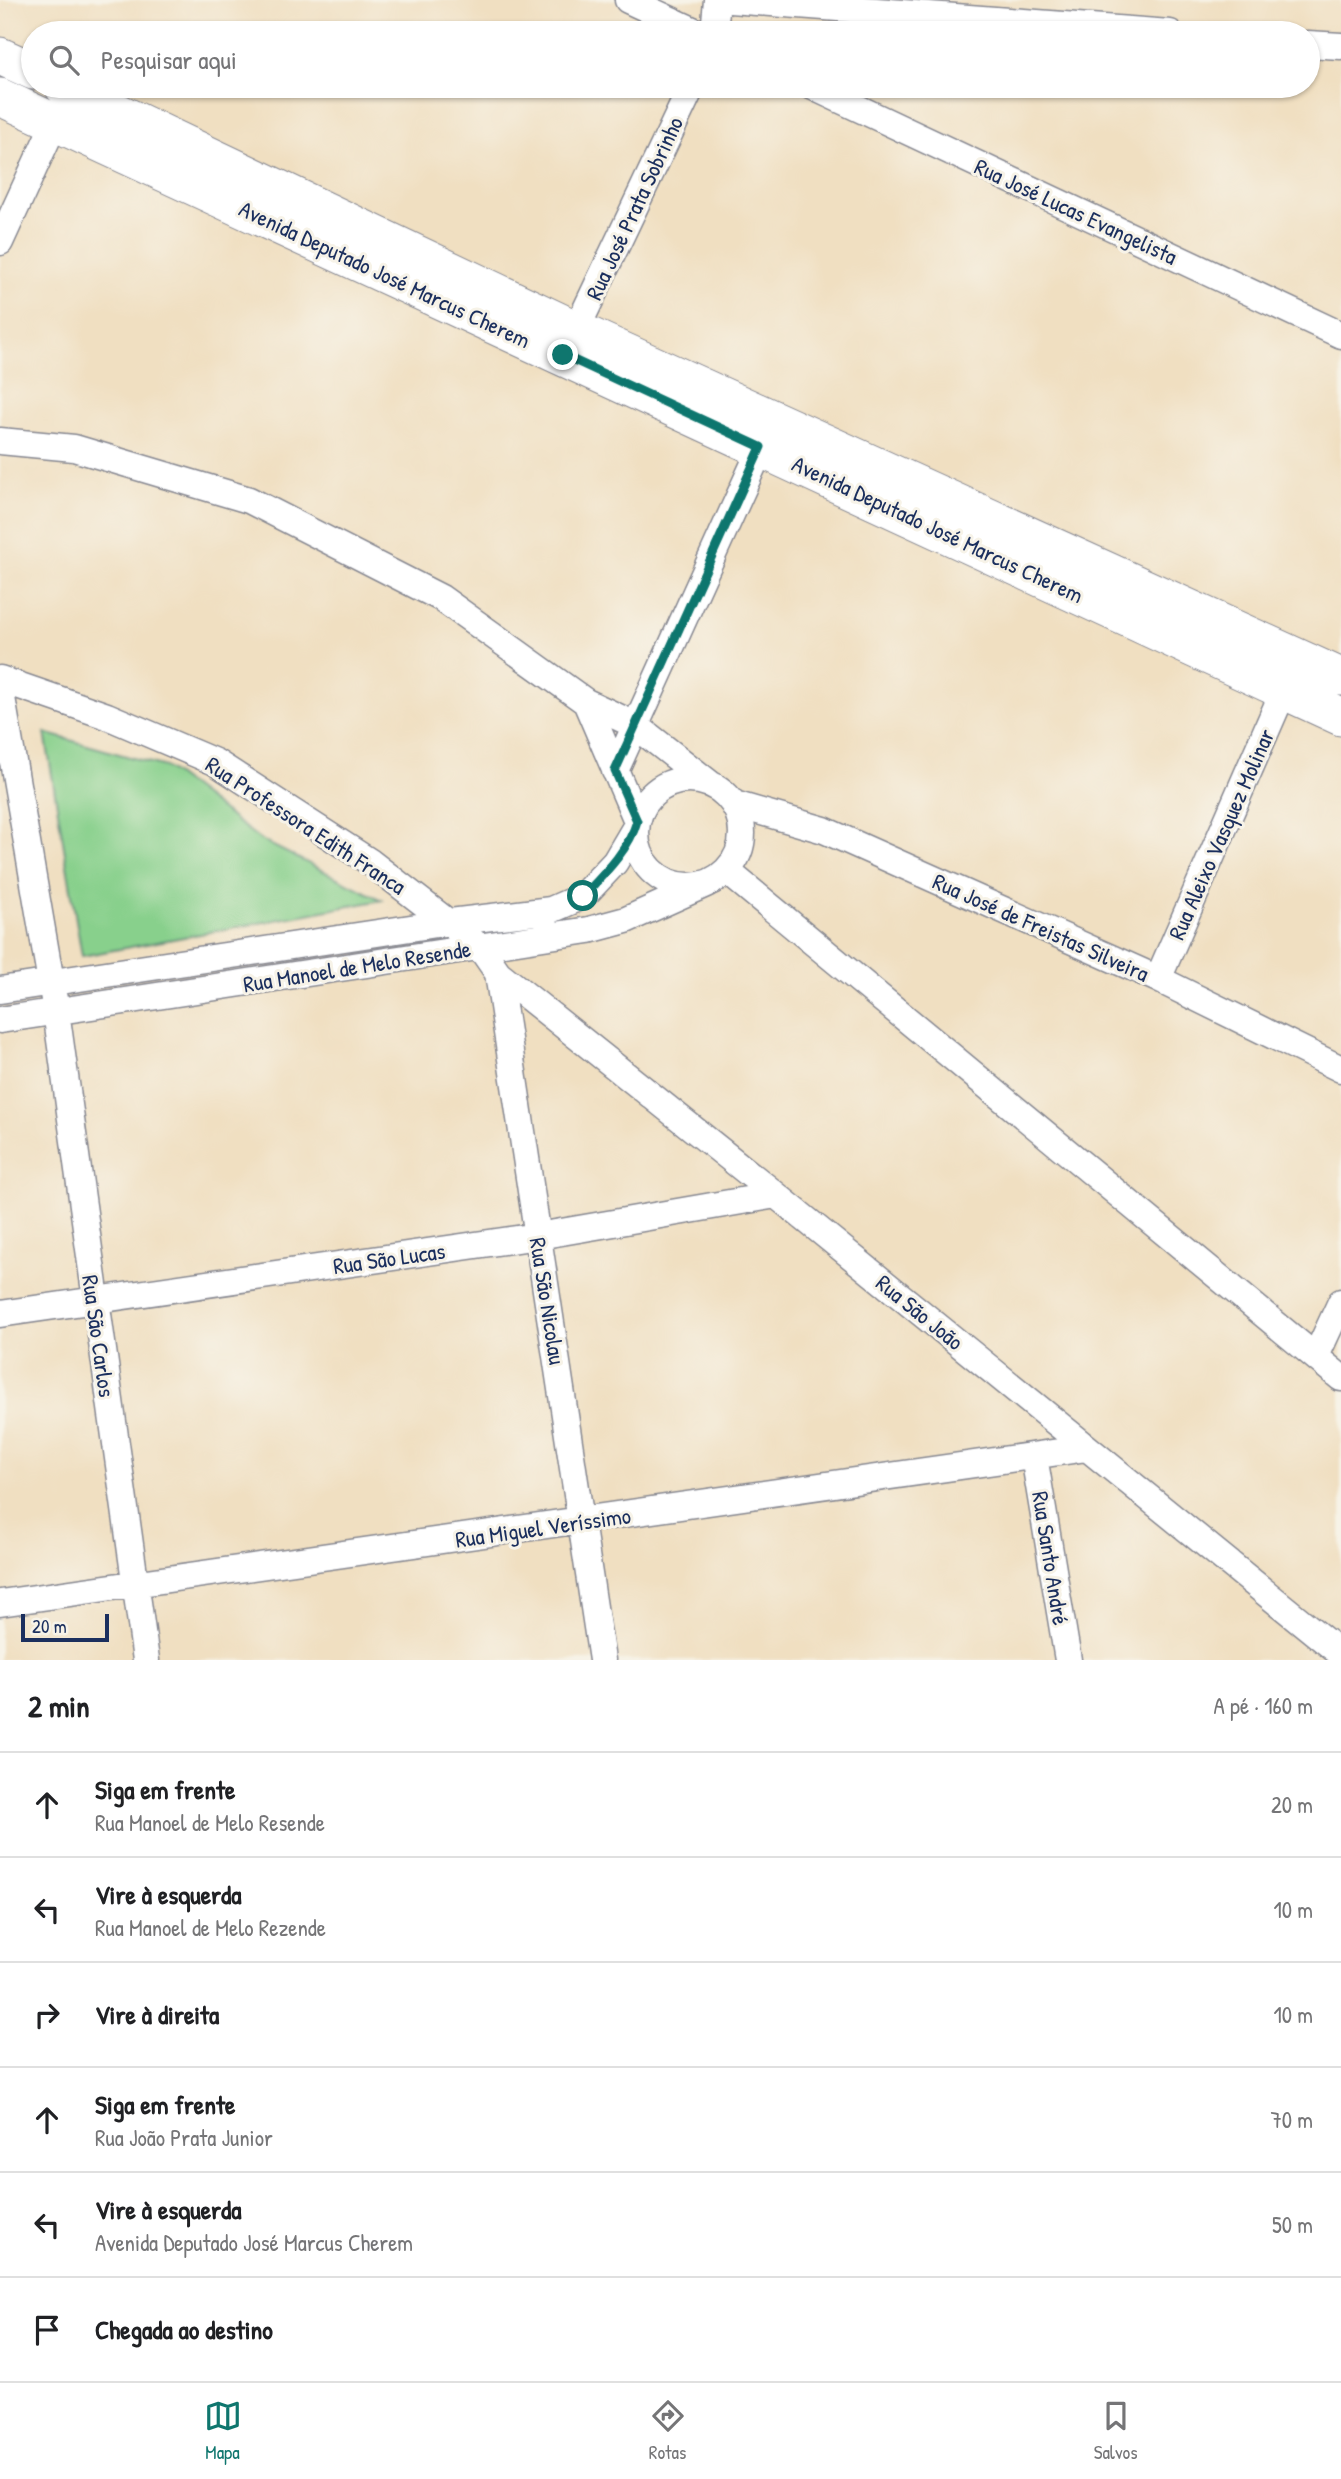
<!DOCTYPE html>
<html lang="pt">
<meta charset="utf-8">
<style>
body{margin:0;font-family:"Patrick Hand",sans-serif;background:#f2f2f2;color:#202124}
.scale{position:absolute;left:21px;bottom:18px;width:88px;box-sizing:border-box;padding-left:7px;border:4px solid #1b2f5e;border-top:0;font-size:19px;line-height:24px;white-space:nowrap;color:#1b2f5e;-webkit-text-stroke:5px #f7f3e8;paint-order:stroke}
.stop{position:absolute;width:21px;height:21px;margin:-16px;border:5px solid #0f766e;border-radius:50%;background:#fff}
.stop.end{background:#0f766e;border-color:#fff;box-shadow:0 2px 7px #0008}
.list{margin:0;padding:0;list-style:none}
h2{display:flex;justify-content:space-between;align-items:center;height:91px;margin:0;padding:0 28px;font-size:30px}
h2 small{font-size:23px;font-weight:400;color:#757577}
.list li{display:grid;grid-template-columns:46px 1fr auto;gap:21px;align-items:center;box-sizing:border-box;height:105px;padding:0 28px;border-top:2px solid #e0e0e0}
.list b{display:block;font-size:26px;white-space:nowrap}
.list p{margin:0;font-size:23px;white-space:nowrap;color:#757577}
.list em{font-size:23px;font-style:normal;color:#757577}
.icon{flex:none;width:38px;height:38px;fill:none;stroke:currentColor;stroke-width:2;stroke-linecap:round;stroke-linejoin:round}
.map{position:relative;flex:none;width:1341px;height:1660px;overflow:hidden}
.search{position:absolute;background:#fff;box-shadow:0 2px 5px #0004;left:21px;right:21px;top:21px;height:77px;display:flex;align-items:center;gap:18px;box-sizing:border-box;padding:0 24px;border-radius:38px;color:#757577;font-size:26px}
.sheet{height:721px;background:#fff}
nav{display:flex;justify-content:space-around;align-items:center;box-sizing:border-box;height:98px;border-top:2px solid #e0e0e0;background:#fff;font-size:19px;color:#757577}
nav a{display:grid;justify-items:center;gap:4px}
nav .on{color:#0f766e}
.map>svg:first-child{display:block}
.green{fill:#88d08c;stroke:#528075;stroke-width:2}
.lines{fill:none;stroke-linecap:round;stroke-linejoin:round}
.street-casing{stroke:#868790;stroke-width:29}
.secondary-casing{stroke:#868790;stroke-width:39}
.street{stroke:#fff;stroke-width:26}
.secondary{stroke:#fff;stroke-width:37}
.route{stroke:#0f766e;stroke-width:9}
.labels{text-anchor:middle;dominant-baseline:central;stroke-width:6;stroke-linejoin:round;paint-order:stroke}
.street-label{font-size:23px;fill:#1b2f5e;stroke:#f7f3e8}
</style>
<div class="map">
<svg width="1341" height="1660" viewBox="0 0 1341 1660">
<rect width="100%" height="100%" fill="#f7f3e8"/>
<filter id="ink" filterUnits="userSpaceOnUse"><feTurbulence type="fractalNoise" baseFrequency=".0143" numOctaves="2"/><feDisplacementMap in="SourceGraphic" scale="14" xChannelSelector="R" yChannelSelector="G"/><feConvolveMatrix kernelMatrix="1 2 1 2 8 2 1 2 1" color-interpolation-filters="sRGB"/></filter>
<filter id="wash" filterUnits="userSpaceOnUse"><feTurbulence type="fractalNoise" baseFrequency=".00686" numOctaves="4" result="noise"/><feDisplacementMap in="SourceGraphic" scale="28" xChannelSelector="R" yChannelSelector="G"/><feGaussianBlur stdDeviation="1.57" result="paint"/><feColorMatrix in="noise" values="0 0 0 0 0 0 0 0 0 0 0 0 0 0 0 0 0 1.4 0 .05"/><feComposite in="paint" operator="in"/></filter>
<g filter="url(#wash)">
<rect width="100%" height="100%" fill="#f0dfc1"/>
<!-- green -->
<path class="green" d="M45 733 165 767 261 840 382 900 82 956Z"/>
</g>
<g filter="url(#ink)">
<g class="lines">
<!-- street casing -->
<g class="street-casing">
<path id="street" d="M628 0 699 33
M730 0 1170 33
M714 33 717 0
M1308 44 1341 46
M811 86 1341 335
M0 242 55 122
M570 343 692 86
M0 441 74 448 249 500 441 598 586 702 635 725 709 783
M0 679 107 716 215 762 370 862 480 947 498 973 602 1660
M0 686 56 1011 146 1660
M586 702 637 821
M615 771 767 435
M636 833a53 53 0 1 1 106 0a53 53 0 1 1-106 0Z
M734 804 824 830 1158 979 1341 1069
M727 871 1341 1378
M498 973 776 1195 1341 1654
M1158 979 1284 690
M0 990 450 922 551 910 583 896 615 862 635 828
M0 1020 589 930 626 920 706 884
M0 1314 538 1236 776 1195
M1316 1356 1341 1302
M1034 1456 1068 1660
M0 1603 1087 1448"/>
</g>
<!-- secondary casing -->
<g class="secondary-casing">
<path id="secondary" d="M0 56 33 71
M63 86 577 330 1341 677
M0 97 1341 717"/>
</g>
<!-- street -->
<use href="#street" class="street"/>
<!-- secondary -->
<use href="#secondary" class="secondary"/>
</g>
</g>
<g class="lines" filter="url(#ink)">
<!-- route -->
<path class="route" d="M563 355 761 447 615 771 637 821C629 850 603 875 583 896"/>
</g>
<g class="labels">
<!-- street labels -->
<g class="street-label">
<text transform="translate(634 208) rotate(-65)">Rua José Prata Sobrinho</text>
<text transform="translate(1076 211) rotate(25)">Rua José Lucas Evangelista</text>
<text transform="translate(385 274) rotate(25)">Avenida Deputado José Marcus Cherem</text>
<text transform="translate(938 529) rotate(25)">Avenida Deputado José Marcus Cherem</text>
<text transform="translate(306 825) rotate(33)">Rua Professora Edith Franca</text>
<text transform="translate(1221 834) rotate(-66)">Rua Aleixo Vasquez Molinar</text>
<text transform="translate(1041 927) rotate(24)">Rua José de Freistas Silveira</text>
<text transform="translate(357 966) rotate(-9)">Rua Manoel de Melo Resende</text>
<text transform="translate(389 1258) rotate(-8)">Rua São Lucas</text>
<text transform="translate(548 1301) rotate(81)">Rua São Nicolau</text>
<text transform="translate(920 1312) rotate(39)">Rua São João</text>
<text transform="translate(99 1336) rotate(82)">Rua São Carlos</text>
<text transform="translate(543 1527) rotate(-8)">Rua Miguel Veríssimo</text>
<text transform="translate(1051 1558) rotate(81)">Rua Santo André</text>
</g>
</g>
</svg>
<div class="scale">20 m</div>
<div class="stop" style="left:583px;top:896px"></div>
<div class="stop end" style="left:563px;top:355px"></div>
<div class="search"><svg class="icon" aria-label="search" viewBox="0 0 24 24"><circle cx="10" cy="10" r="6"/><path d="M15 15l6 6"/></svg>Pesquisar aqui</div>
</div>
<section class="sheet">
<h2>2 min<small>A pé · 160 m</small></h2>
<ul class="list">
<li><svg class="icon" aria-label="ahead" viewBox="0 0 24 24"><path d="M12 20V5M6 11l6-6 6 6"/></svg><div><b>Siga em frente</b><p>Rua Manoel de Melo Resende</p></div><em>20 m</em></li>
<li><svg class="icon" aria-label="left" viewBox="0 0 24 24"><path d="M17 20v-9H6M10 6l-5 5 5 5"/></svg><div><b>Vire à esquerda</b><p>Rua Manoel de Melo Rezende</p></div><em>10 m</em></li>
<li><svg class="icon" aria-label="right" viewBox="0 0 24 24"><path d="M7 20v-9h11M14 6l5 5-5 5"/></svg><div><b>Vire à direita</b></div><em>10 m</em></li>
<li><svg class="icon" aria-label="ahead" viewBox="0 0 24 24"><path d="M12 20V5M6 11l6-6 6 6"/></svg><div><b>Siga em frente</b><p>Rua João Prata Junior</p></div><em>70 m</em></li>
<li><svg class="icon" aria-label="left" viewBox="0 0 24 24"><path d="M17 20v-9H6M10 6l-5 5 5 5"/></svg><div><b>Vire à esquerda</b><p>Avenida Deputado José Marcus Cherem</p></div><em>50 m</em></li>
<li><svg class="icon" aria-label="arrive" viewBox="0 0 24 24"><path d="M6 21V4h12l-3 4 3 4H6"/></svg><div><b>Chegada ao destino</b></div></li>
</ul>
</section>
<nav>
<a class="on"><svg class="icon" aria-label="map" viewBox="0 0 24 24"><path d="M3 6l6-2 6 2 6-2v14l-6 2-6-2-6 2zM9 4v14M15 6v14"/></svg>Mapa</a>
<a><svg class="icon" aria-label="directions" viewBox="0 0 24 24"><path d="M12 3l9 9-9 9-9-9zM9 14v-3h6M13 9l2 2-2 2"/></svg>Rotas</a>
<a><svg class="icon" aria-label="saved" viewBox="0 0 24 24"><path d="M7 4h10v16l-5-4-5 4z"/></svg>Salvos</a>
</nav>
